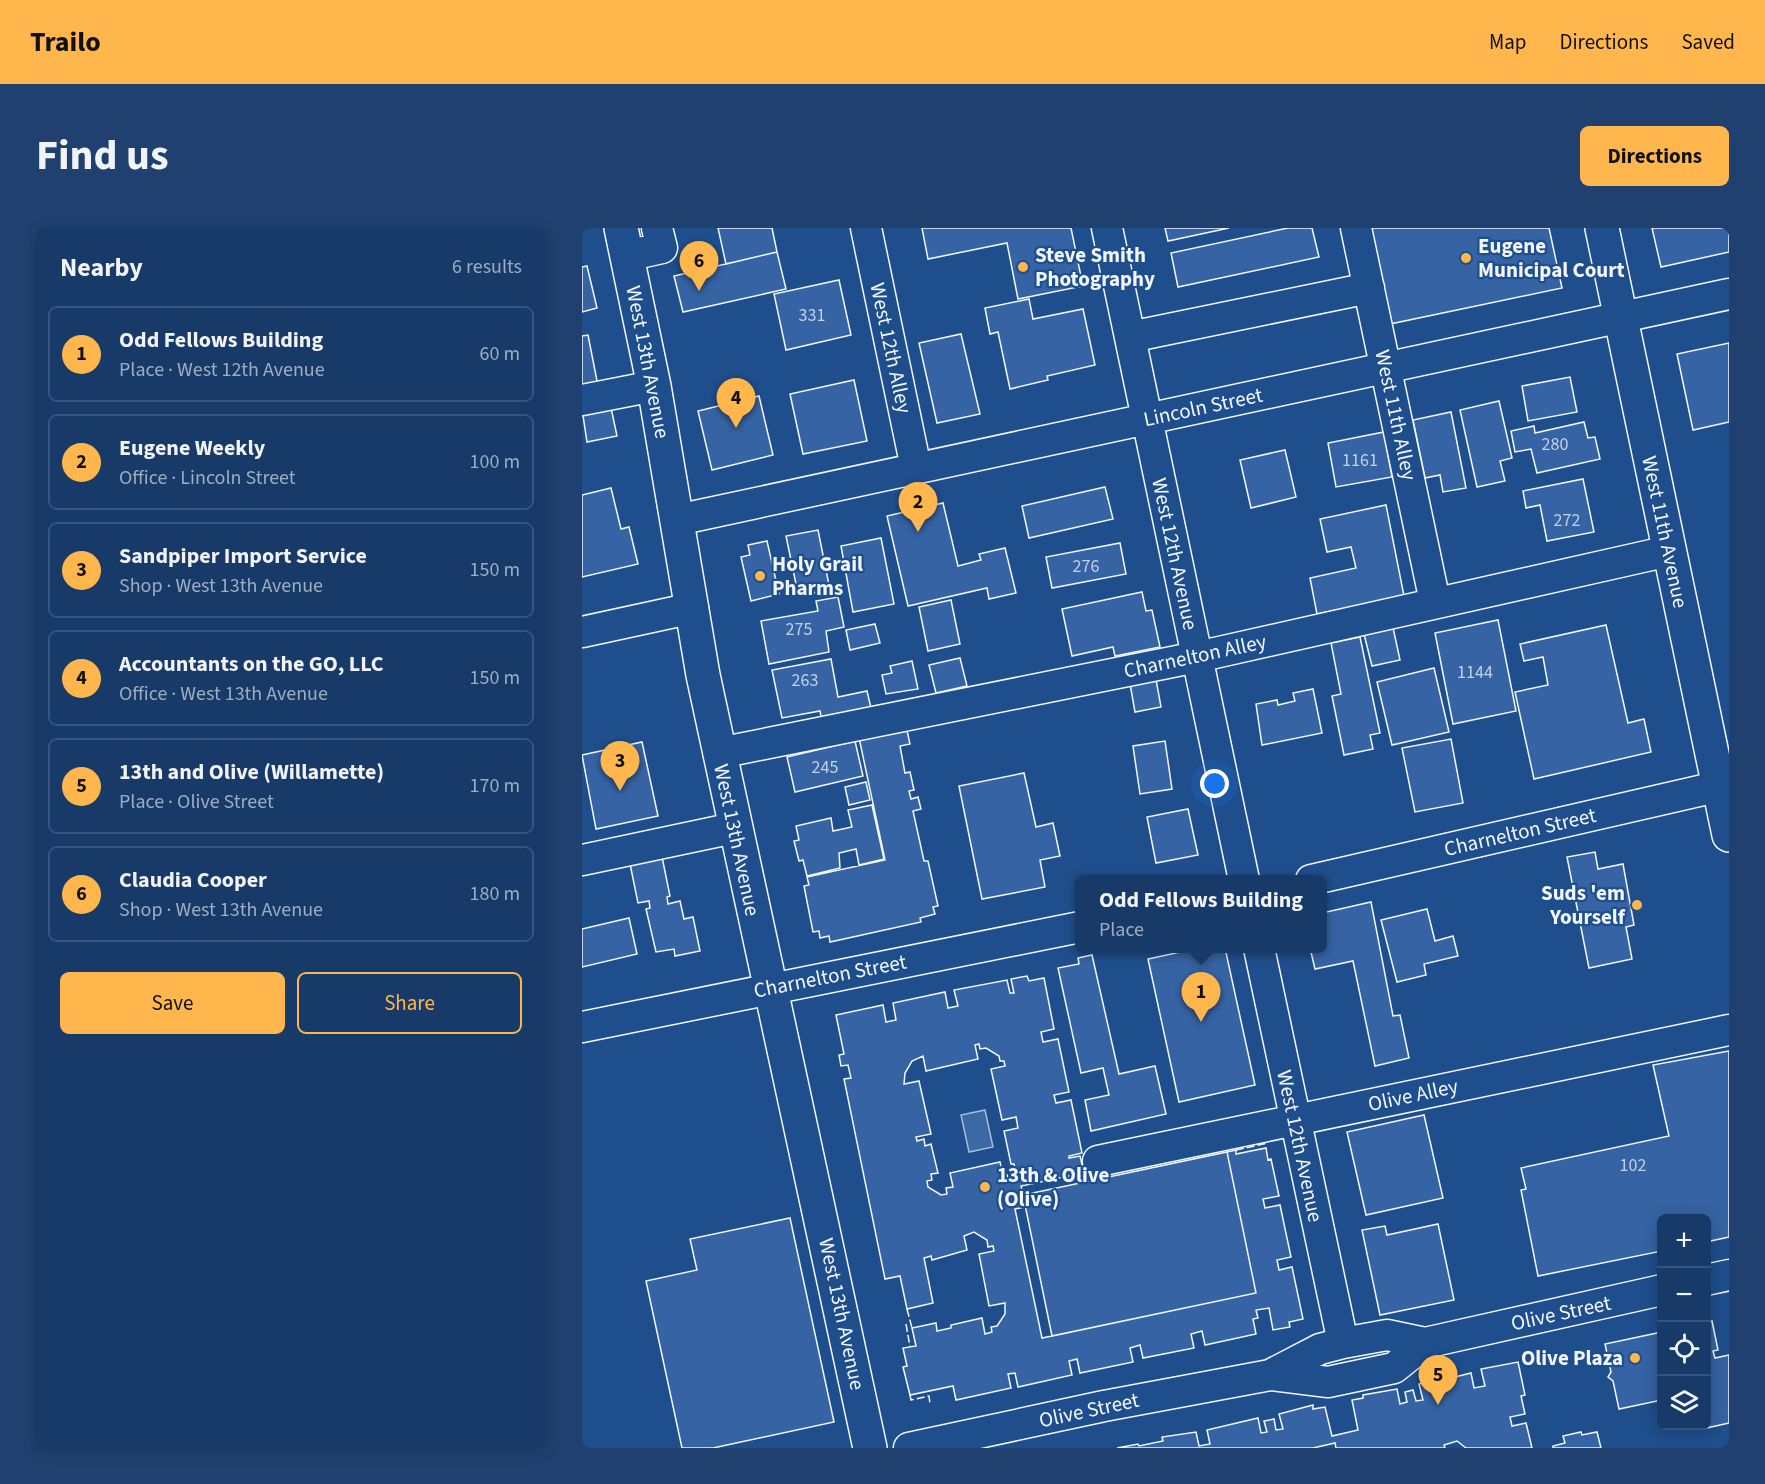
<!DOCTYPE html>
<meta charset="utf-8">
<style>
body{margin:0;font-family:"Source Sans 3",sans-serif;background:#20416f;color:#f1f3f6}
.controls{position:absolute;right:18px;bottom:18px;display:grid;overflow:hidden;border-radius:9px;box-shadow:0 3px 15px #0003}
.controls button{width:54px;height:54px;display:grid;place-items:center;padding:0;border:0;border-bottom:2px solid #36547d;background:#173a69;color:#f1f3f6;font:30px sans-serif}
.you{position:absolute;left:633px;top:556px;width:21px;height:21px;margin:-15px;border:4px solid #fff;border-radius:50%;background:#1a73e8;box-shadow:0 0 0 9px #1a73e833}
.badge{display:grid;place-items:center;width:39px;height:39px;border-radius:50%;background:#ffb74d;color:#111;font-size:20px;font-weight:700}
.pin{position:absolute;translate:-50% -50px;filter:drop-shadow(0 2px 3px #0008)}
.pin::after{content:'';position:absolute;top:32px;width:21px;height:18px;background:inherit;clip-path:polygon(0 0,100% 0,50% 100%)}
.popup{position:absolute;left:493px;top:647px;width:252px;height:78px;box-sizing:border-box;display:grid;place-content:center;border-radius:9px;background:#173a69;filter:drop-shadow(0 2px 4px #0005);font-size:20px;white-space:nowrap;color:#9eadc0}
.popup b{font-size:22px;color:#f1f3f6}
.popup::after{content:'';position:absolute;left:50%;top:100%;margin-left:-12px;border:12px solid transparent;border-top-color:#173a69}
.list{margin:0;padding:0;list-style:none}
h2{display:flex;justify-content:space-between;align-items:center;height:78px;margin:0;padding:0 24px;font-size:26px}
h2 small{font-size:20px;font-weight:400;color:#9eadc0}
.list li{display:grid;grid-template-columns:39px 1fr auto;gap:18px;align-items:center;box-sizing:border-box;height:96px;margin:0 12px 12px;padding:0 12px;border:2px solid #36547d;border-radius:9px}
.list b{display:block;font-size:22px;white-space:nowrap}
.list p{margin:0;font-size:20px;white-space:nowrap;color:#9eadc0}
.list em{font-size:20px;font-style:normal;color:#9eadc0}
.actions{display:flex;gap:12px;padding:18px 24px}
.actions a{flex:1;padding:14px 0;border:2px solid #ffb74d;border-radius:9px;text-align:center;font-size:21px;color:#ffb74d}
.actions .main{background:#ffb74d;color:#111}
.icon{flex:none;width:33px;height:33px;fill:none;stroke:currentColor;stroke-width:2;stroke-linecap:round;stroke-linejoin:round}
.map{position:relative;flex:none;width:1147px;height:1220px;overflow:hidden;border-radius:9px}
header{display:flex;align-items:center;gap:36px;box-sizing:border-box;height:84px;padding:0 30px;background:#ffb74d;color:#111}
header strong{font-size:28px}
nav{display:flex;gap:33px;margin-inline-start:auto;font-size:21px}
.intro{display:flex;align-items:center;justify-content:space-between;box-sizing:border-box;height:144px;padding:0 36px}
h1{margin:0;font-size:42px}
.button{padding:15px 27px;border-radius:9px;background:#ffb74d;color:#111;font-size:21px;font-weight:700}
main{display:flex;gap:36px;padding:0 36px}
aside{flex:1;background:#173a69;border-radius:9px;box-shadow:0 3px 15px #0003}
.map>svg:first-child{display:block}
.water{fill:#3b69a3;stroke:#a8bbd7;stroke-width:1.5}
.building{fill:#3563a3;stroke:#f2f6ff;stroke-width:1.5;fill-rule:evenodd}
.lines{fill:none;stroke-linecap:round;stroke-linejoin:round}
.minor-casing{stroke:#f2f6ff;stroke-width:33}
.major-casing{stroke:#f2f6ff;stroke-width:36}
.minor{stroke:#1f4e8c;stroke-width:30}
.major{stroke:#1f4e8c;stroke-width:33}
.fence{stroke:#f2f6ff;stroke-width:1.5;stroke-dasharray:8 3;stroke-linecap:butt}
.poi-dot{fill:#ffb74d;stroke:#1f4e8c;stroke-width:2}
.labels{text-anchor:middle;dominant-baseline:central;stroke-width:4.5;stroke-linejoin:round;paint-order:stroke}
.number-label{font-size:18px;fill:#c3d1e8}
.poi-label{font-size:21px;font-weight:bold;fill:#f2f6ff;stroke:#1f4e8c;text-anchor:start}
.street-label{font-size:21px;fill:#f2f6ff;stroke:#1f4e8c}
</style>
<header>
<strong>Trailo</strong>
<nav><a>Map</a><a>Directions</a><a>Saved</a></nav>
</header>
<div class="intro"><h1>Find us</h1><a class="button">Directions</a></div>
<main>
<aside>
<h2>Nearby<small>6 results</small></h2>
<ul class="list">
<li><span class="badge">1</span><div><b>Odd Fellows Building</b><p>Place · West 12th Avenue</p></div><em>60 m</em></li>
<li><span class="badge">2</span><div><b>Eugene Weekly</b><p>Office · Lincoln Street</p></div><em>100 m</em></li>
<li><span class="badge">3</span><div><b>Sandpiper Import Service</b><p>Shop · West 13th Avenue</p></div><em>150 m</em></li>
<li><span class="badge">4</span><div><b>Accountants on the GO, LLC</b><p>Office · West 13th Avenue</p></div><em>150 m</em></li>
<li><span class="badge">5</span><div><b>13th and Olive (Willamette)</b><p>Place · Olive Street</p></div><em>170 m</em></li>
<li><span class="badge">6</span><div><b>Claudia Cooper</b><p>Shop · West 13th Avenue</p></div><em>180 m</em></li>
</ul>
<div class="actions"><a class="main">Save</a><a>Share</a></div>
</aside>
<div class="map">
<svg width="1147" height="1220" viewBox="0 0 1147 1220">
<rect width="100%" height="100%" fill="#1f4e8c"/>
<!-- water -->
<path class="water" d="M403 882 411 919 387 924 379 887Z"/>
<!-- building -->
<path class="building" d="M136 0H190L195 24 144 36Z
M340 0H489L501 58 436 71 425 15 346 31Z
M583 0H647L586 13Z
M706 0H730L737 29 596 59 589 25Z
M788 0H967L980 60 808 96Z
M1070 0H1147V24L1079 39Z
M195 24 204 61 101 84 92 48Z
M5 38 15 80 0 84V39Z
M257 52 269 107 204 122 192 66Z
M447 71 451 91 501 81 513 137 465 148 466 152 428 161 416 104 408 106 403 80Z
M379 106 398 186 355 195 337 115Z
M6 107 16 158 0 161V108Z
M1147 115V194L1111 202 1095 126Z
M988 149 995 184 946 193 940 158Z
M272 152 285 213 221 226 208 166Z
M177 168 191 227 130 242 116 183Z
M917 173 930 230 918 233 923 253 895 259 878 182Z
M28 175 35 208 5 214 0 181Z
M869 184 884 260 861 264 858 247 843 250 831 192Z
M1002 194 1006 210 1013 209 1018 231 955 245 949 221 933 224 929 203 952 198 953 205Z
M802 204 810 249 754 259 746 215Z
M703 222 714 269 669 280 658 232Z
M1001 251 1012 304 965 313 958 277 944 280 941 263Z
M523 259 531 291 447 310 440 278Z
M29 260 39 301 47 299 56 336 0 349V267Z
M361 275 376 338 399 332 397 326 423 320 434 365 407 371 405 360 326 378 305 288Z
M804 277 822 368 735 386 728 350 774 340 769 319 745 324 738 291Z
M236 302 248 362 232 365 230 358 215 361 204 308Z
M299 310 312 376 271 384 259 318Z
M185 313 197 366 169 373 159 329 168 327 166 317Z
M538 315 544 346 470 360 464 329Z
M560 364 564 383 570 382 578 419 533 428 531 419 490 428 480 381Z
M256 369 262 399 244 403 247 424 187 436 179 393 236 383 234 373Z
M369 372 378 416 346 423 337 379Z
M916 392 934 483 871 496 853 405Z
M810 395 818 432 790 438 781 402Z
M293 396 298 415 268 422 264 402Z
M1024 397 1046 495 1062 491 1069 524 952 551 933 464 966 457 961 429 942 433 938 416Z
M778 409 798 505 788 507 791 521 762 527 750 468 759 466 749 415Z
M378 430 385 458 354 465 347 437Z
M249 431 256 469 285 463 289 480 239 489 238 483 200 490 190 442Z
M330 433 336 461 304 466 300 447 310 445 308 438Z
M852 440 867 504 810 517 795 454Z
M573 446 579 479 553 484 547 450Z
M731 461 740 505 680 517 674 476 695 472 696 477 713 473 711 465Z
M324 498 328 516 318 518 323 545 328 544 332 562 327 563 329 571 336 569 339 581 331 583 342 633H346L356 678 351 679 353 686 338 690 339 694 248 714 247 708 238 710 237 703 231 704 222 658 227 657 225 649 303 632 276 505Z
M869 511 881 575 833 584 820 520Z
M273 513 281 548 213 564 205 529Z
M583 513 590 561 558 566 551 518Z
M60 514 76 588 14 601 0 527Z
M442 545 454 599 471 595 478 628 458 632 463 659 400 671 377 558Z
M284 554 288 572 267 577 263 559Z
M290 577 302 631 277 637 274 621 257 625 258 640 225 648 221 632 217 633 212 613 217 612 214 598 249 590 251 603 270 599 266 582Z
M606 581 616 627 574 635 565 589Z
M79 624 88 668 85 669 86 676 98 673 102 691 111 689 118 723 93 728 92 721 74 724 64 681 68 680 67 673 56 675 47 631Z
M1013 624 1016 641 1041 636 1052 697 1044 699 1050 731 1007 740 985 629Z
M789 674 811 788 818 787 827 830 793 838 771 733 733 741 728 720H740V685Z
M845 681 853 713 871 708 876 728 842 736 844 747 815 754 799 692Z
M47 690 55 726 0 739V701Z
M617 720H643L673 857 597 874 566 731Z
M510 727 537 846 573 838 584 886 509 903 503 872 527 867 521 840 499 845 476 740 497 736 496 730Z
M445 748 447 753 462 750 472 801 459 804 461 814 476 811 487 864 472 867 474 875 489 872 500 925 487 928V930L498 928 502 945 439 958 444 979 433 981 460 1110 674 1065 645 924 654 922V926L684 920 686 932 689 931 697 968 681 971 683 980 698 977 709 1029 695 1032 697 1042 710 1039 721 1091 707 1094 708 1099 691 1102 687 1080 674 1082 676 1090 671 1091 674 1106 623 1117 620 1103 609 1106 612 1120 561 1130 558 1117 548 1120 551 1134 498 1145 495 1131 487 1133 490 1147 436 1159 433 1145 426 1146 429 1160 374 1172 371 1158 328 1167 321 1139 325 1138 321 1120 334 1118 330 1100 354 1095 355 1103 369 1100V1097L400 1090 403 1106 410 1104 409 1099 415 1098 423 1086V1075L407 1078 397 1026 412 1023 411 1018 406 1019 405 1012 392 1004 382 1008 385 1022 350 1032 349 1028 342 1030 351 1075 325 1081 318 1048 303 1051 262 851 269 850 266 837 259 838 257 827 262 826 254 787 301 777 304 794 314 792 311 775 363 764 366 780 376 778 372 762 425 752 428 765H432L429 751ZM397 816 398 821 404 820 417 828 418 833H422L423 838 409 841 420 892 434 889 436 900 422 903 429 936H432L435 949 426 950 425 947 421 948 418 934 368 945 371 959 364 960 365 966 359 967 346 959 345 953 350 952 349 946 356 945 349 916 343 918 342 911 335 913 334 909 349 906 337 853 322 856 323 845 330 833 341 828 344 843 396 831 393 817Z
M1147 823V1009L1124 1014V990H1080V1023L956 1048 939 962 944 961 939 940 1087 908 1071 837Z
M842 887 861 970 784 987 765 904Z
M645 924 674 1065 470 1108 441 967Z
M208 990 252 1194 131 1220H100L64 1053 115 1042 108 1011Z
M856 996 872 1072 798 1087 780 1002 803 998 805 1007Z
M1130 1093 1136 1122 1131 1123 1133 1130 1147 1127V1195L1120 1201 1119 1198H1124V1094Z
M1080 1104V1172L1037 1181 1031 1153 1026 1149 1029 1144 1023 1116Z
M936 1134 943 1167 939 1168 943 1186 928 1189 930 1198 944 1195 950 1220H884L875 1213 862 1217 863 1220H754L753 1215 731 1220H535L556 1216 557 1218 581 1213 580 1209 614 1204 617 1218 628 1216 625 1202 676 1190 679 1205 685 1204 682 1193 692 1191 694 1202 701 1201 697 1186 731 1177V1181L743 1179 750 1208 776 1202 770 1172 781 1170V1167L815 1161 818 1176 825 1174 823 1164 831 1162 834 1173 841 1172 837 1156 869 1147V1150L889 1145 892 1160 903 1158 899 1141Z
M999 1204 1000 1207 1015 1204 1019 1220H971V1218L983 1215 981 1208Z"/>
<g class="lines">
<!-- minor casing -->
<g class="minor-casing">
<path id="minor" d="M284 0 334 240
M525 0 662 652
M774 0 853 374
M44 28 80 20 75 0
M548 109 787 60
M0 172 72 158
M95 292 1147 66
M0 404 111 380
M137 525 615 429 1087 323
M0 632 152 600
M729 652 1147 556
M677 720 761 1115
M0 799 498 699
M516 933 1147 802
M1124 1052 1147 1047
M688 1147 746 1154 812 1140 843 1115
M327 1220 522 1178 688 1147 738 1121 761 1115 805 1107 843 1115 1080 1062"/>
</g>
<!-- major casing -->
<g class="major-casing">
<path id="major" d="M39 0 72 158 121 447 288 1220
M1020 0 1147 607"/>
</g>
<!-- minor -->
<use href="#minor" class="minor"/>
<!-- major -->
<use href="#major" class="major"/>
<!-- fence -->
<path class="fence" d="M654 922 686 915
M325 1081 330 1100
M324 1096 328 1119
M328 1167 329 1172 347 1168 348 1176"/>
</g>
<!-- markers -->
<g class="poi-dot">
<circle cx="884" cy="30" r="6"/>
<circle cx="441" cy="39" r="6"/>
<circle cx="178" cy="348" r="6"/>
<circle cx="1055" cy="677" r="6"/>
<circle cx="403" cy="959" r="6"/>
<circle cx="1053" cy="1130" r="6"/>
</g>
<g class="labels">
<!-- number labels -->
<g class="number-label">
<text x="230" y="87">331</text>
<text x="973" y="216">280</text>
<text x="778" y="232">1161</text>
<text x="985" y="292">272</text>
<text x="504" y="338">276</text>
<text x="217" y="401">275</text>
<text x="893" y="444">1144</text>
<text x="223" y="452">263</text>
<text x="243" y="539">245</text>
<text x="1051" y="937">102</text>
</g>
<!-- poi labels -->
<g class="poi-label">
<text x="896" y="18">Eugene<tspan x="896" dy="24">Municipal Court</tspan></text>
<text x="453" y="27">Steve Smith<tspan x="453" dy="24">Photography</tspan></text>
<text x="190" y="336">Holy Grail<tspan x="190" dy="24">Pharms</tspan></text>
<text x="1043" y="665" text-anchor="end">Suds 'em<tspan x="1043" dy="24">Yourself</tspan></text>
<text x="415" y="947">13th &amp; Olive<tspan x="415" dy="24">(Olive)</tspan></text>
<text x="1041" y="1130" text-anchor="end">Olive Plaza</text>
</g>
<!-- street labels -->
<g class="street-label">
<text transform="translate(309 120) rotate(78)">West 12th Alley</text>
<text transform="translate(66 134) rotate(79)">West 13th Avenue</text>
<text transform="translate(621 179) rotate(-12)">Lincoln Street</text>
<text transform="translate(814 187) rotate(78)">West 11th Alley</text>
<text transform="translate(1083 304) rotate(78)">West 11th Avenue</text>
<text transform="translate(593 326) rotate(78)">West 12th Avenue</text>
<text transform="translate(613 428) rotate(-12)">Charnelton Alley</text>
<text transform="translate(938 604) rotate(-13)">Charnelton Street</text>
<text transform="translate(155 612) rotate(78)">West 13th Avenue</text>
<text transform="translate(248 748) rotate(-11)">Charnelton Street</text>
<text transform="translate(831 867) rotate(-12)">Olive Alley</text>
<text transform="translate(718 918) rotate(78)">West 12th Avenue</text>
<text transform="translate(979 1085) rotate(-12)">Olive Street</text>
<text transform="translate(260 1086) rotate(78)">West 13th Avenue</text>
<text transform="translate(507 1182) rotate(-12)">Olive Street</text>
</g>
</g>
</svg>
<div class="controls">
<button>+</button>
<button>−</button>
<button><svg class="icon" aria-label="locate" viewBox="0 0 24 24"><circle cx="12" cy="12" r="6"/><path d="M12 2v4M12 18v4M2 12h4M18 12h4"/></svg></button>
<button><svg class="icon" aria-label="layers" viewBox="0 0 24 24"><path d="M12 4l9 5-9 5-9-5zM3 14l9 5 9-5"/></svg></button>
</div>
<div class="you"></div>
<div class="pin badge" style="left:619px;top:794px">1</div>
<div class="popup"><b>Odd Fellows Building</b>Place</div>
<div class="pin badge" style="left:336px;top:304px">2</div>
<div class="pin badge" style="left:38px;top:563px">3</div>
<div class="pin badge" style="left:154px;top:200px">4</div>
<div class="pin badge" style="left:856px;top:1177px">5</div>
<div class="pin badge" style="left:117px;top:63px">6</div>
</div>
</main>
